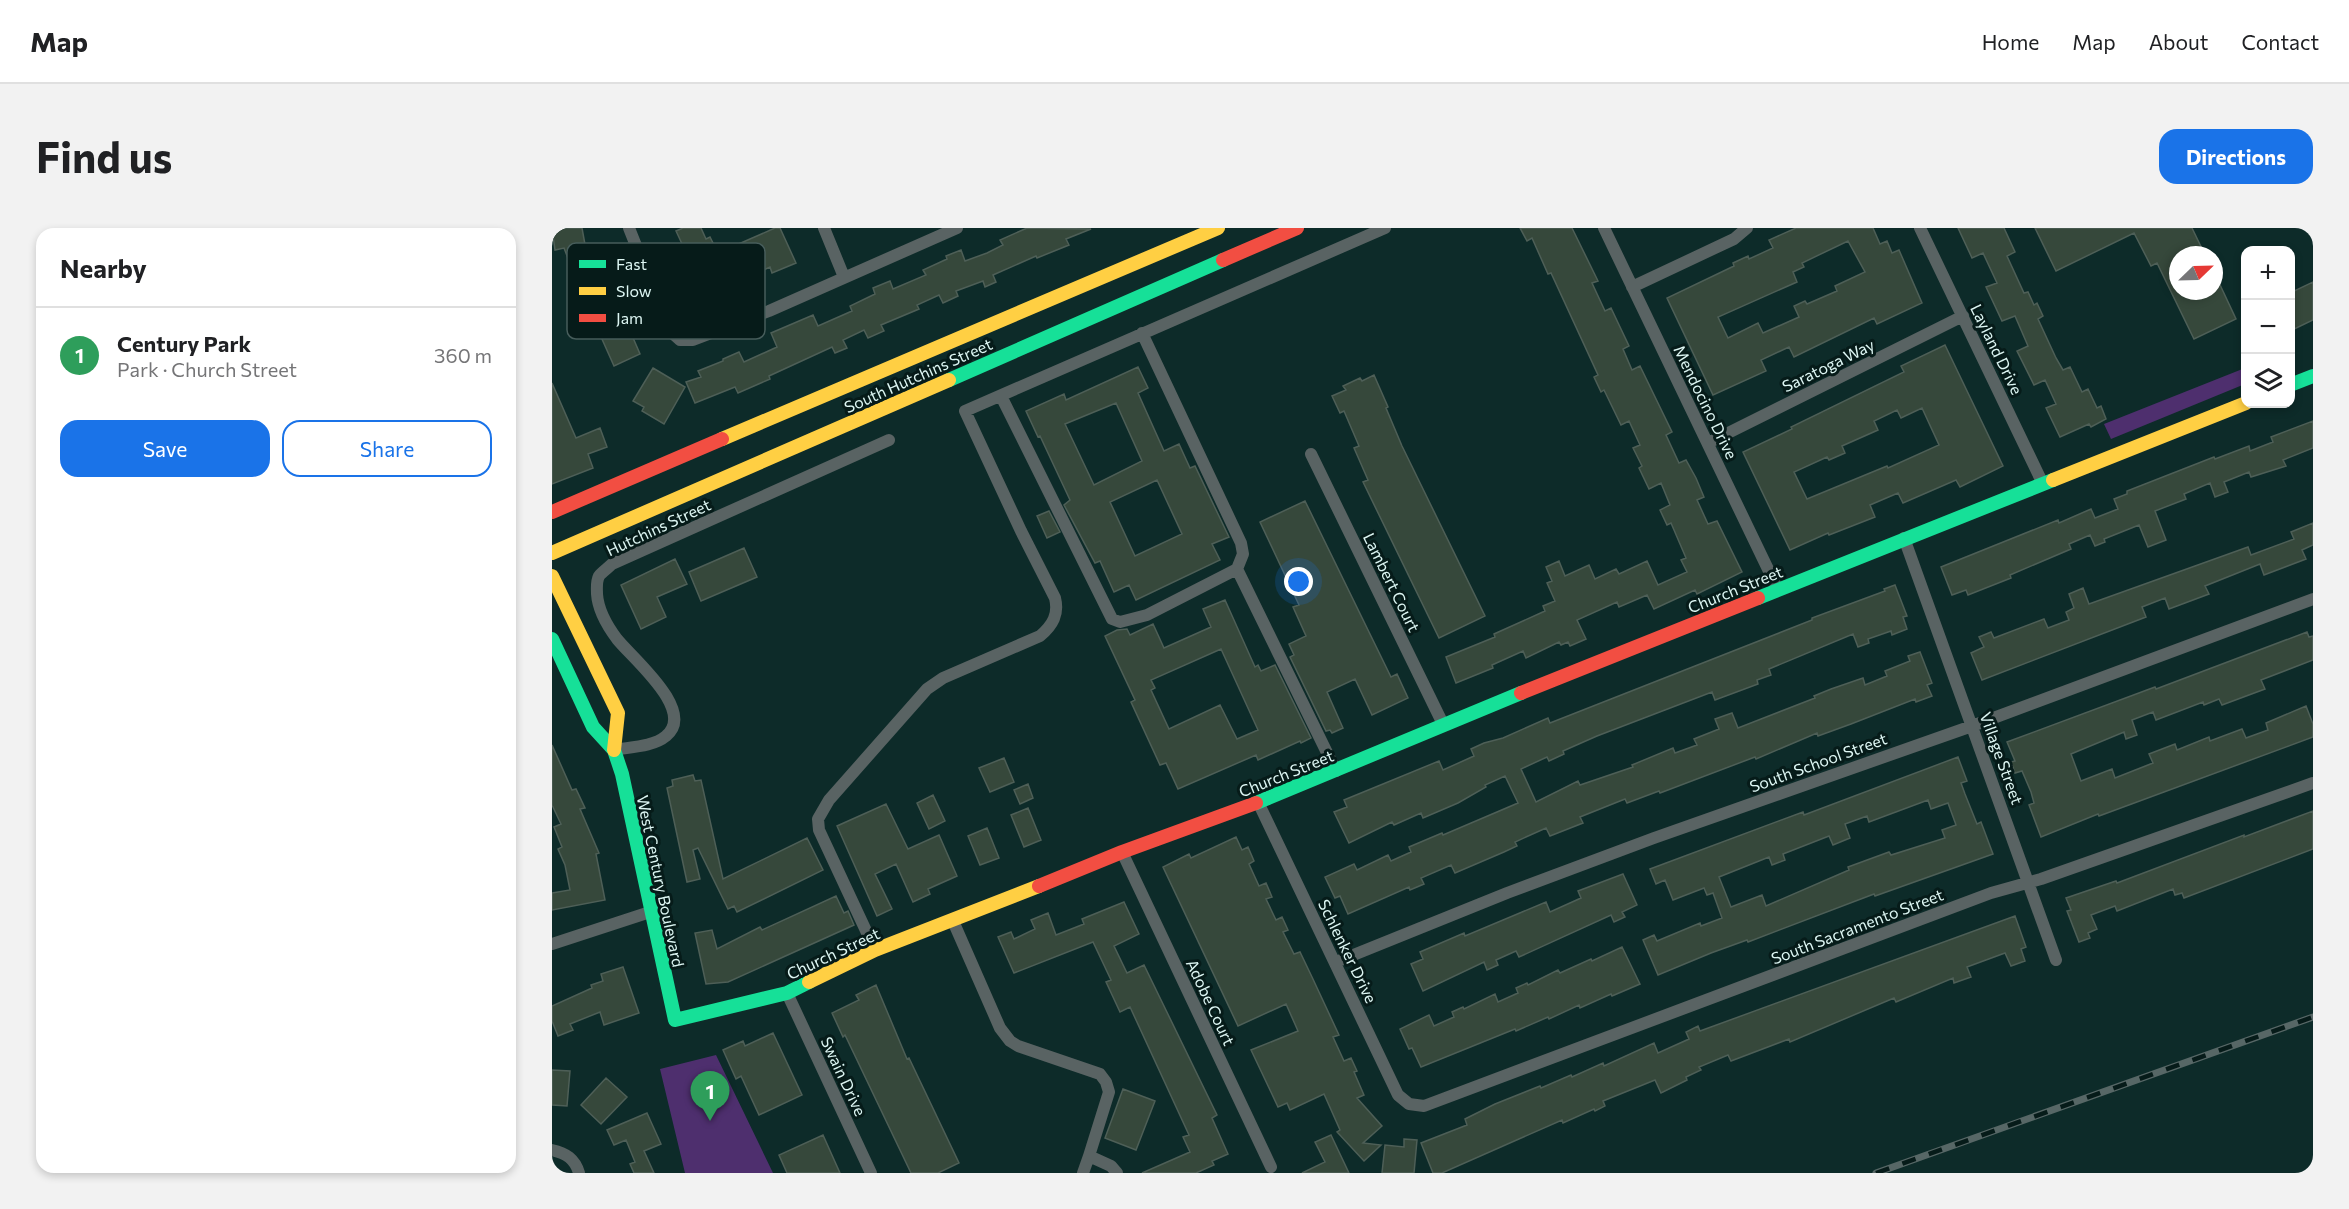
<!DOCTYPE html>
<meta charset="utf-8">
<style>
body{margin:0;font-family:Commissioner,sans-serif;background:#f2f2f2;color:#202124}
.controls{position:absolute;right:18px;top:18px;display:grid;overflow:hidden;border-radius:12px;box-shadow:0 3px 9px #0003}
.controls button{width:54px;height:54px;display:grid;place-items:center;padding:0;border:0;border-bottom:2px solid #e0e0e0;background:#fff;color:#202124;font:30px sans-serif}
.compass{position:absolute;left:1617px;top:18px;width:54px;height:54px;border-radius:50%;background:#fff;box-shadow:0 3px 9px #0003;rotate:67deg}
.you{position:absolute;left:747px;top:354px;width:21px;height:21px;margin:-15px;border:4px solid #fff;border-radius:50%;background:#1a73e8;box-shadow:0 0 0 9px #1a73e833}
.badge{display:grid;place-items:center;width:39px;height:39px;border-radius:50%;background:#1a73e8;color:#fff;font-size:20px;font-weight:700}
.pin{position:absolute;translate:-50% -50px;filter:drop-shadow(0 2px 3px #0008)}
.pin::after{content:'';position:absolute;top:32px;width:21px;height:18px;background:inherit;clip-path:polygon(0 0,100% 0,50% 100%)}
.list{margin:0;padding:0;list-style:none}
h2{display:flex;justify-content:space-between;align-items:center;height:78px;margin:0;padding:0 24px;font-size:26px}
h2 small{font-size:20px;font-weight:400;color:#757577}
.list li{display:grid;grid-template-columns:39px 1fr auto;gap:18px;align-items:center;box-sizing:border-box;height:96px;padding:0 24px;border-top:2px solid #e0e0e0}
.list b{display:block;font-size:22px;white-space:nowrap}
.list p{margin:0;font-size:20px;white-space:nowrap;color:#757577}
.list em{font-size:20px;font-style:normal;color:#757577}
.actions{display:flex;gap:12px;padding:18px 24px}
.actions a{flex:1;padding:14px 0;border:2px solid #1a73e8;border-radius:18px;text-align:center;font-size:21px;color:#1a73e8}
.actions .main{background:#1a73e8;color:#fff}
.icon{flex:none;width:33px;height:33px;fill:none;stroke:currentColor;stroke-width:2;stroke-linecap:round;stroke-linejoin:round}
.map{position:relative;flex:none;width:1761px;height:945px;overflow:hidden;border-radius:18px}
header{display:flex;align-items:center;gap:36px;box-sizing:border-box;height:84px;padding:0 30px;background:#fff;border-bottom:2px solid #e0e0e0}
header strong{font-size:28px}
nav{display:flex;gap:33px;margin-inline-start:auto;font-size:21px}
.intro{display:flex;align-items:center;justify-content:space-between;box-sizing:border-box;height:144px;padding:0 36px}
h1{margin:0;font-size:42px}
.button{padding:15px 27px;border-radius:18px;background:#1a73e8;color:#fff;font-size:21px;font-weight:700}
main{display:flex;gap:36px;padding:0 36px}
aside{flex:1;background:#fff;border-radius:18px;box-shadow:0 3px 9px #0003}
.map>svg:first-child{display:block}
.green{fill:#4e2f6e}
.building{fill:#36483b;stroke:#4e5f57;stroke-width:1.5;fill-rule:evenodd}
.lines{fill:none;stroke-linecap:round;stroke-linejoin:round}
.street{stroke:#596363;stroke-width:12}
.fast{stroke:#16e098;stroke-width:14}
.slow{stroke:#ffcf43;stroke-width:14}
.jam{stroke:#f24e42;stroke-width:14}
.rail-casing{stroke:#576766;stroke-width:7}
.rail{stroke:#061b19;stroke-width:4.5;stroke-dasharray:14;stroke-linecap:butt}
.labels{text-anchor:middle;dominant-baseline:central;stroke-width:6;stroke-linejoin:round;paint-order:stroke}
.street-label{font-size:16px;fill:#def7f4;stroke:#061b19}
.key{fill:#061b19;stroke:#475d5b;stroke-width:1.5}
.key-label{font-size:16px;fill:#def7f4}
</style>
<header>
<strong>Map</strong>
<nav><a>Home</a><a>Map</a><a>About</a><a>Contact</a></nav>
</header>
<div class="intro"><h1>Find us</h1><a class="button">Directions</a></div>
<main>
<aside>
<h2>Nearby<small></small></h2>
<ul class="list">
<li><span class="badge" style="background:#2e9e5b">1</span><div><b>Century Park</b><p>Park · Church Street</p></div><em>360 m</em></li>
</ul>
<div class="actions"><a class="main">Save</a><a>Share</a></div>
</aside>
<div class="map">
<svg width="1761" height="945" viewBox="0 0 1761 945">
<rect width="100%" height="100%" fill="#0d2b29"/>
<!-- green -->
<path class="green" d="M1693 140V156L1559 211 1552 196Z
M164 827 221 945H133L108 841Z"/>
<!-- building -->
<path class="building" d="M0 0H30L34 22 37 21 43 36 57 31 63 49H61L77 87 72 89 88 126 62 138 45 100 42 101 28 70 31 69 12 20 3 22Z
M131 0H149L154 11 158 9 166 25 223 0H228L244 35 220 45 218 39 187 53 190 58 143 77 130 45 136 42 126 20 131 18 124 3Z
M475 0 539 1 514 11 517 17 485 30 484 28 441 47 444 54 433 59 431 53 404 63 406 68 391 75 387 67 365 77 367 81 329 97 332 103 316 110 312 102 291 112 295 120 283 125 280 119 217 148 218 151 186 165 183 159 143 175 134 154 149 149 146 143 171 133V131L187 124 192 134 225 119 219 105 261 87 266 98 300 83 298 78 323 66 321 60 338 53 341 61 374 47 371 42 395 31 394 28 409 22 413 33 435 25 451 17 448 12Z
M968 0H1020L1046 53 1040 55 1053 83 1059 80 1077 118 1071 121 1080 142 1088 138 1120 204 1114 207 1127 235 1134 232 1144 250 1152 269 1145 272 1156 296 1165 293 1190 344 1145 366 1143 362 1102 381 1095 367 1067 379 1065 374 1025 392 1034 411 1018 418 1016 414 1009 417 1007 414 974 430 971 423 940 437 941 440 904 455 894 429 943 409 942 406 993 383 991 378 1003 373 995 355 1000 353 994 339 1007 333 1013 348 1037 337 1043 351 1064 341 1067 346 1095 333 1106 357 1135 344 1129 332 1134 330 1119 295 1115 297 1108 282 1118 277 1109 255 1097 261 1087 240 1090 238 1081 220 1088 217 1077 193 1069 197 1052 162 1049 164 1042 149 1046 147 999 45 996 46 980 10 975 13Z
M1244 0H1321L1328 16 1335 13 1340 25 1347 22 1370 75 1325 96 1322 90 1242 129 1237 119 1209 132 1214 143 1161 167 1115 70 1182 38 1181 35 1196 28 1197 31 1221 20 1217 12ZM1296 13 1313 44 1283 58 1285 63 1255 76 1253 73 1242 78 1247 89 1211 105 1206 95 1176 110 1166 89 1245 54 1241 44 1252 39 1250 35Z
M1406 0H1452L1463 24 1455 28 1472 65 1476 64 1482 77 1485 75 1491 88 1486 91 1504 130 1511 142 1518 139 1530 164 1536 161 1545 180 1549 178 1554 191 1539 199 1537 196 1508 209 1494 180 1504 176 1493 152 1482 157 1465 123 1476 118 1463 88 1450 93 1434 59 1445 55 1431 25 1420 30Z
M1483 0H1640L1653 27H1626V63H1662V44L1684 91 1642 111 1605 35 1599 38 1582 5 1504 43Z
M1761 54V92L1738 103V65Z
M1393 117 1451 238 1408 259 1404 252 1351 275 1346 265 1318 277 1323 289 1277 307 1276 305 1238 322 1191 224 1240 201 1239 199 1352 144 1349 138ZM1370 180 1387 217 1336 240 1335 238 1318 245 1255 271 1242 244 1275 229 1277 232 1293 225 1290 218 1326 202 1322 193 1345 182 1349 190Z
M586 139 596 160 586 165 612 223 627 216 638 240 643 238 677 309 660 316 668 332 584 372 577 357 562 364 548 333 543 335 512 277 518 272 488 208 486 209 474 183 512 166 514 172ZM564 175 590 233 542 257 513 196ZM605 252 630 306 583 328 558 274Z
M101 140 133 159 112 196 90 183 92 179 81 173Z
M822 147 836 179 834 180 850 218 933 388 887 410 811 254 816 252 802 220 807 218 792 183 788 185 780 168 794 162 791 158 808 150 810 153Z
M0 155 24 210 48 200 55 219 36 226 41 240 0 256Z
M1761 193V220L1731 232 1734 238 1699 249 1697 244 1672 254 1676 264 1663 269 1658 255 1632 266 1634 271 1603 283 1614 312 1596 319 1587 297 1552 311 1553 314 1543 318 1538 307 1517 316 1519 321 1458 347 1459 350 1416 367 1414 362 1400 367 1389 339 1506 292 1507 295 1539 281 1543 290 1566 281 1562 271 1575 266V263L1662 229 1663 231 1697 218 1698 223 1721 214 1719 209Z
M753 273 839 449 845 446 856 470 820 487 803 451 775 464 791 500 780 505 778 502 774 503 738 429 742 427 737 416 754 408 741 379 747 377 708 294Z
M497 283 508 304 495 310 485 288Z
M1761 295V317L1750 322 1754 331 1712 347 1708 336 1653 358 1657 366 1617 381 1613 370 1590 379 1594 389 1430 452 1419 425 1432 419 1427 409 1439 404 1442 410 1492 391 1496 400 1517 392 1514 384 1522 380 1517 366 1531 360 1537 376 1696 319 1699 327 1742 311 1739 304Z
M192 320 205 349 149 373 137 344Z
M123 331 135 356 105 369 114 389 89 401 69 357Z
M1343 357 1355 388 1351 389 1355 401 1340 407 1339 403 1316 411 1317 415 1306 419 1301 406 1217 441 1219 447 1205 452 1206 456 1163 472 1160 464 1045 508 1011 523 1012 526 997 533 995 529 969 541 984 574 1026 553 1028 557 1081 539 1080 537 1121 520 1123 525 1145 517 1142 511 1167 501 1163 491 1180 485 1186 500 1263 470 1262 468 1279 461 1311 450 1313 457 1335 448 1333 443 1358 433 1356 428 1368 424 1380 455 1375 457 1380 468 1364 474 1363 471 1299 496 1266 508 1265 505 1204 531 1203 529 1108 565 1107 563 1075 575 1073 571 1028 589 1031 595 998 608 994 600 963 614 965 618 952 624 903 645 899 637 869 650 872 656 858 662 857 659 796 686 788 668 783 670 773 649 802 636 805 642 836 627 839 633 859 624 857 619 890 605 891 607 966 575 953 548 933 557 934 559 906 575 871 590 869 585 842 597 840 594 797 615 782 584 795 579 792 572 887 533 891 542 922 528 919 521 932 515 951 510 996 490 998 495 1260 392V390L1333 363 1332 361Z
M673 372 703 439 706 437 709 443 723 437 759 510 749 515 748 513 706 532 704 527 626 561 614 535 608 537 579 474 583 472 553 408 565 402 575 401 578 407 601 396 612 420 659 399 651 381ZM669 421 706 502 685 511 668 477 617 501 599 462 603 460 599 452Z
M1755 404 1757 409 1761 408V432L1709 452 1713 461 1670 477 1667 471 1652 477 1651 474 1604 492 1601 484 1580 492 1585 507 1574 511 1572 504 1519 526 1529 553 1560 541 1563 550 1601 535 1597 526 1623 516 1625 522 1657 509 1658 513 1690 501 1694 510 1716 502 1714 495 1754 478 1761 496V509L1547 588 1546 586 1489 609 1477 577 1482 575 1479 564 1470 543 1463 545 1459 534 1463 533 1455 514 1603 459 1604 461Z
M0 517 20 562 24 561 33 580 28 581 47 625 44 626 53 672 0 682V665L18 662 13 637 6 621 10 619 2 599 9 596 0 577Z
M1406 529 1415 553 1409 555 1413 566 1425 596 1429 594 1441 626 1323 668 1322 666 1196 714 1195 712 1159 725 1106 747 1091 712 1102 707 1105 713 1148 695 1149 698 1170 690 1161 665 1155 667 1152 660 1121 672 1113 652 1104 656 1098 641 1251 584 1252 587ZM1376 572 1379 581 1396 575 1404 597 1390 602 1393 610 1339 627 1337 624 1296 639 1297 642 1214 678 1210 667 1179 679 1167 649 1217 629 1220 637 1233 632 1231 626 1277 608 1281 617 1298 610 1293 596 1315 588 1317 594Z
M452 530 462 554 438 564 427 540Z
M141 547 143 553 149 552 171 651 255 610 271 642 185 684 182 678 176 681 146 620 141 622 148 651 135 654 115 560 121 558 120 552Z
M476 556 481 570 468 576 462 562Z
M381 567 393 593 377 601 365 575Z
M334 576 356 621 387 607 405 648 376 661 378 666 361 674 344 636 323 646 340 681 325 688 285 598Z
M476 580 489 612 472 619 459 587Z
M1761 583V621L1632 670 1630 665 1623 667 1621 661 1565 683 1563 678 1539 687 1545 701 1536 705 1538 710 1527 714 1515 683 1519 682 1514 670 1564 653 1565 655 1692 607V609Z
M435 600 447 630 428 637 416 608Z
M684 609 690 622 696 619 702 633 697 636 707 658 714 655 720 669 714 671 724 692 730 689 736 702 731 704 742 726 748 724 760 749 787 807 781 809 792 833 799 830 805 843 802 844 812 867 805 870 830 898 811 915 829 917 812 933 785 904 788 902 772 866 738 882 735 875 726 879 699 822 746 803 734 776 686 798 611 639 637 626 639 630Z
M1071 646 1085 677 1070 684 1073 689 1062 694 1059 687 967 729 964 723 944 732 946 737 935 742 932 734 871 763 859 736 871 731 868 724 912 705 913 708 994 674 998 684 1029 670 1026 663Z
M284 668 292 685 296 683 302 697 176 754 154 756 143 705 160 702 165 721 208 699 210 702Z
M572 674 587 706 562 718 575 745 592 737 665 887 660 890 676 926 660 933 662 937 644 945H590L638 924 631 909 637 907 578 779 568 784 554 754 559 752 541 714 462 745 446 709 459 704 462 711 483 701 479 692 496 685 504 707 532 696 530 691Z
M1463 688 1474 719 1469 721 1473 733 1459 738 1453 725 1415 739 1419 749 1402 755 1401 750 1344 774 1342 770 1238 814 1237 811 1179 833 1176 827 1147 839 1149 842 1134 849 1135 852 1109 865 1103 852 1051 873 1053 878 1043 883 1042 881 1011 895 1010 892 890 945H881L869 915 915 897 913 891 943 876 988 858 989 860 1019 847 1020 849 1051 835 1052 838 1102 815 1106 825 1137 811 1134 804 1146 798 1148 803Z
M1070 719 1088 756 1060 768 1059 766 1028 780 1027 777 997 791 996 789 964 803 963 801 869 839 860 820 857 821 848 801 877 787 882 798 902 789 900 784 911 779 912 781 943 766 946 774 966 765 964 760 975 755 976 757 1006 742 1008 745 1039 731 1040 733Z
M71 739 87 785 52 797 48 784 18 796 21 802 6 808 0 793V778L40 760 39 757 51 753 49 746Z
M324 757 355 831 357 830 407 935 386 945H359L293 807 291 809 280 785 307 772 304 767Z
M221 805 250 867 207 887 189 848 184 851 171 822 191 813 193 818Z
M0 842 18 843 15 878 0 877Z
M54 850 75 869 49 896 29 877Z
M571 861 603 873 584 922 553 910Z
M95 885 109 916 92 923 102 945H82L78 936 83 934 74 912 62 917 55 902Z
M271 907 288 945H235L227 927Z
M779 907 797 945H750L773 934 763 914Z
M852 911 865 912 862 945H830L833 917 852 919Z"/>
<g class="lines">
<!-- street -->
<path class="street" d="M77 0 118 103 128 112H141L217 83 405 0
M272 0 292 49
M1052 0 1226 362
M1368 0 1491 256
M1080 59 1182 11 1195 0
M590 105 689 315 691 326 685 341
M449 168 560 391 568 394 595 387 685 341
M1156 215 1411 88
M759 226 891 496
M1352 310 1504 732
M685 341 784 543
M62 522C78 519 101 519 114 508 145 483 80 430 65 411 56 399 46 382 45 366 45 360 44 354 47 348 50 344 56 340 60 336L337 212
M706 574 846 867 857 876 872 878 1439 665 1489 651 1761 555
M570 624 719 939
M401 693 448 800 458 813 466 818 548 846 554 854 557 864 537 928
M0 716 98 684
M323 722 267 602 266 591 277 572 375 461 391 450 488 408C501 397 507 386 503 370L469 303 413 183 833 0
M784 734 955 665 1102 610 1420 498 1761 371
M235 765 319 945
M0 922C14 925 23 931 27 945
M531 945 537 928 559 938 565 945"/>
<!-- fast -->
<path class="fast" d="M397 152 671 32
M1738 157 1761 148
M1206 370 1501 252
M0 411 41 499 62 522 70 546 123 792 235 765 257 754
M704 575 969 465"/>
<!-- slow -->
<path class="slow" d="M170 211 666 0
M1501 252 1694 175
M0 325 397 152
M0 348 66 485 62 522
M257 754 323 722 487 658"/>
<!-- jam -->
<path class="jam" d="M671 32 745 0
M0 284 170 211
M969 465 1206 370
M487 658 570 624 704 575"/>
<!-- rail casing -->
<g class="rail-casing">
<path id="rail" d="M1324 945 1761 789"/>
</g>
<!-- rail -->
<use href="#rail" class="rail"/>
</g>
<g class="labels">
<!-- street labels -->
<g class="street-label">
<text transform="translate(1445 121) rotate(64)">Layland Drive</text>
<text transform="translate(1276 137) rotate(-26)">Saratoga Way</text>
<text transform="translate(366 147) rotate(-24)">South Hutchins Street</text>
<text transform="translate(1154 174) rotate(64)">Mendocino Drive</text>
<text transform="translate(106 299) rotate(-25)">Hutchins Street</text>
<text transform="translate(840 354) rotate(64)">Lambert Court</text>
<text transform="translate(1183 361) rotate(-22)">Church Street</text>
<text transform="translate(1450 530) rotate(70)">Village Street</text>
<text transform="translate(1266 534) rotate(-20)">South School Street</text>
<text transform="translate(734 545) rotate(-22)">Church Street</text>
<text transform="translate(109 653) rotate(78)">West Century Boulevard</text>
<text transform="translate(1305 698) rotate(-21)">South Sacramento Street</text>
<text transform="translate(796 723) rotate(64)">Schlenker Drive</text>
<text transform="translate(281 725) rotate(-25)">Church Street</text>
<text transform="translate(659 774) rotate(65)">Adobe Court</text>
<text transform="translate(292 848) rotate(65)">Swain Drive</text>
</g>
</g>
<!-- legend -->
<rect x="15" y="15" width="198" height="96" rx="9" class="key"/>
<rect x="27" y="32" width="27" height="8" fill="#16e098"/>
<rect x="27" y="59" width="27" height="8" fill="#ffcf43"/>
<rect x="27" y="86" width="27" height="8" fill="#f24e42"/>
<g class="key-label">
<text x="64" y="42">Fast</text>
<text x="64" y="69">Slow</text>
<text x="64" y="96">Jam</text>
</g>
</svg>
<div class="controls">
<button>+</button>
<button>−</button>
<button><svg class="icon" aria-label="layers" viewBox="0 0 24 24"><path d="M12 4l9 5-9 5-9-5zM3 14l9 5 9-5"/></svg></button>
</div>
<svg class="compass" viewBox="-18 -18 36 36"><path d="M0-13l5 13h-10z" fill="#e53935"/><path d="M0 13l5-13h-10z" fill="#757577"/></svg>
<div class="you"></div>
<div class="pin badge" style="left:158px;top:893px;background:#2e9e5b">1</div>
</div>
</main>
